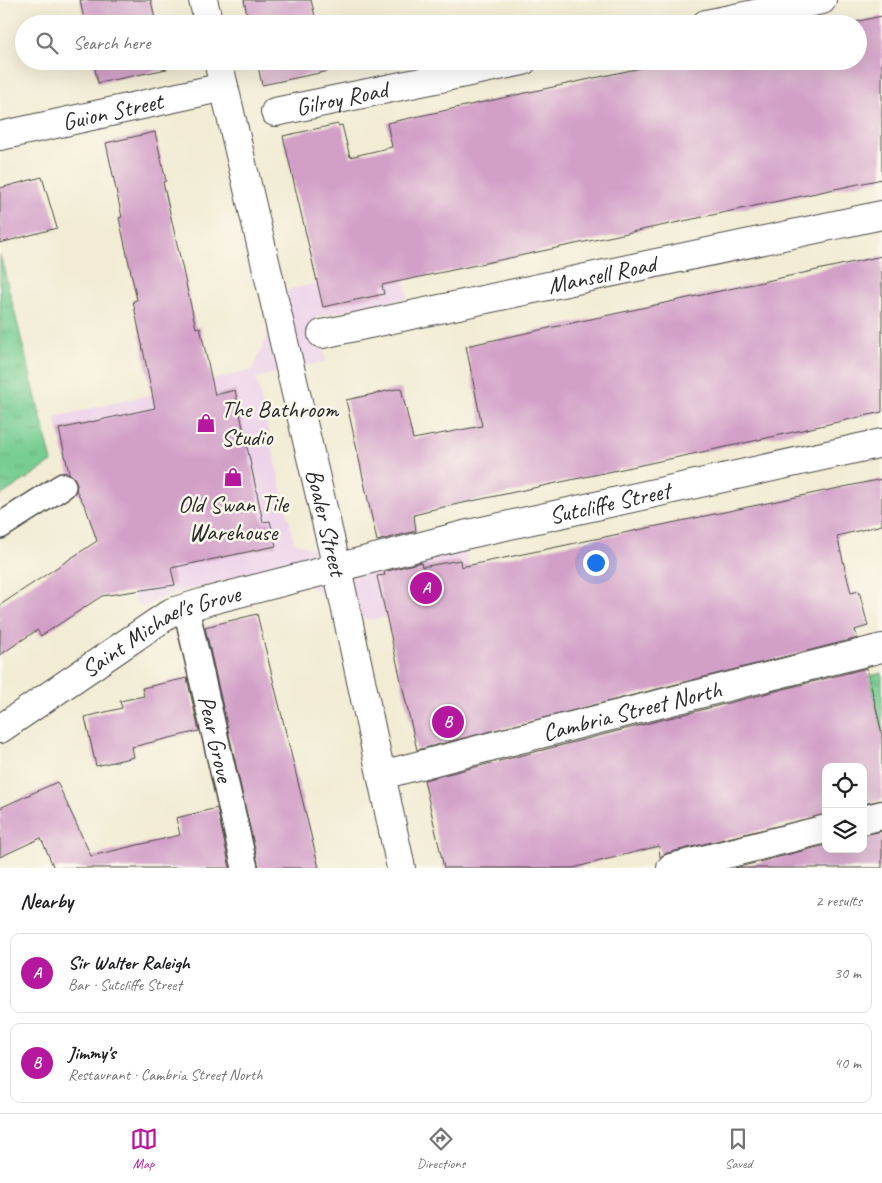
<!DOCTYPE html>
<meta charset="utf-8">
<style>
body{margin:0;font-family:Caveat,sans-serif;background:#f6f6f6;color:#202124}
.controls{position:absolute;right:15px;bottom:15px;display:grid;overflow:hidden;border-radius:10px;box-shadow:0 5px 20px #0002}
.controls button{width:45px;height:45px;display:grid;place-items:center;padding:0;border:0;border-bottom:1px solid #e0e0e0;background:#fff;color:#202124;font:25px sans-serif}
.you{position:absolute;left:595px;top:562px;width:18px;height:18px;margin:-12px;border:4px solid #fff;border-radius:50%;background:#1a73e8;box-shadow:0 0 0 8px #1a73e833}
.badge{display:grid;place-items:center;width:32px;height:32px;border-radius:50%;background:#b5179e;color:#fff;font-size:16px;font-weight:700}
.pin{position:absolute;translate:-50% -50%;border:2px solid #fff;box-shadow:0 1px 5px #0006}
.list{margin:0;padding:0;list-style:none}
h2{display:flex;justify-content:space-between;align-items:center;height:65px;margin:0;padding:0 20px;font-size:21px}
h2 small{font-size:16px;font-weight:400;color:#757577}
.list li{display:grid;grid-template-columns:32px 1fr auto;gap:15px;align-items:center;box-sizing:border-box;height:80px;margin:0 10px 10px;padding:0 10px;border:1px solid #e0e0e0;border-radius:10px}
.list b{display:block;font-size:19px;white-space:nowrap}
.list p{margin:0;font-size:16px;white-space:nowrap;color:#757577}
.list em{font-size:16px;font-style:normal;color:#757577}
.icon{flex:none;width:28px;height:28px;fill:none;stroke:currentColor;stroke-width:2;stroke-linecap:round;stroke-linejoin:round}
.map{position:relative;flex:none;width:882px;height:868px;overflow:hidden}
.search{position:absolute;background:#fff;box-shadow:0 5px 20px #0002;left:15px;right:15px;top:15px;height:55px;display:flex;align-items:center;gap:12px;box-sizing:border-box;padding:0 18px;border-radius:28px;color:#757577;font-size:19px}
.sheet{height:245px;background:#fff}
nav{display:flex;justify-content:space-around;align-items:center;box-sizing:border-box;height:70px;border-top:1px solid #e0e0e0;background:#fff;font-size:14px;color:#757577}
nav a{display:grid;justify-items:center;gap:2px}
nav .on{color:#b5179e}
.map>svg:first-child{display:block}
.built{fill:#ecd1ea}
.park{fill:url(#park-tufts);stroke:#517c5e}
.building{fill:#d29fc7}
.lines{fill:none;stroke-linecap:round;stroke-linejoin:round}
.pedestrian-casing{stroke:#494844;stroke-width:28}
.minor-casing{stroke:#494844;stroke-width:30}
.pedestrian{stroke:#fff;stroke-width:25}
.minor{stroke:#fff;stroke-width:28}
.labels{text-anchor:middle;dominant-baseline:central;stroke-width:5;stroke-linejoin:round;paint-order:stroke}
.street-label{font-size:24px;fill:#2b2b2b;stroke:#fbf7ec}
.poi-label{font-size:24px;fill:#2b2b2b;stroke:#fbf7ec;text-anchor:start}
</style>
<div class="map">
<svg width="882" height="868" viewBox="0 0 882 868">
<defs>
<pattern id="park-tufts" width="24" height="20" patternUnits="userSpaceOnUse" patternTransform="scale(1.25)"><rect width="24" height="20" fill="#77cd92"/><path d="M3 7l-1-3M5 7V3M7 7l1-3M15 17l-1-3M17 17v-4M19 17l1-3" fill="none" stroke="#67b07e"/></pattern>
</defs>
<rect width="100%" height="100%" fill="#fbf7ec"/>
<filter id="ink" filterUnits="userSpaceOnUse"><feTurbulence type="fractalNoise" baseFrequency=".02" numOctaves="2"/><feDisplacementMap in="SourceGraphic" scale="10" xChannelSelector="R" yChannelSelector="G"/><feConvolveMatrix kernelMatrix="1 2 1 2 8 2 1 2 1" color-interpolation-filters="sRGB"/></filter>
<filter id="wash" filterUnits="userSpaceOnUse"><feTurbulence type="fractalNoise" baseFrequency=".0096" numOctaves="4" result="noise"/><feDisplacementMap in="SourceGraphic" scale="20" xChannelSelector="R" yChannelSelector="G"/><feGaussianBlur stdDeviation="1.12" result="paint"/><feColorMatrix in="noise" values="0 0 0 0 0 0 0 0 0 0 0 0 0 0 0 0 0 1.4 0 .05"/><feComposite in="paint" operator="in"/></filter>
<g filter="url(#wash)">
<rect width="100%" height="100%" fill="#f2ecd4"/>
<!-- built -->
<path class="built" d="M401 266 408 298 316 317 326 361 256 378 294 542 370 568 465 549 477 602 369 620 278 570 173 593 159 599 144 608 135 602 133 591 114 594 86 508 69 476 55 417 252 370 289 289Z"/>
<!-- park -->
<path class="park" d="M0 254 52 462 0 496Z
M882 673V746L880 726 870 676Z"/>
<g id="blocks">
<!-- building -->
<path class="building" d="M80 0H151L156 24H85Z
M244 0H311L317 24H249Z
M882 16V179L382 285 384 294 323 307 283 136 338 124 339 126 342 125 350 157 392 147 387 123 673 61H858V24H845Z
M93 61H165L167 69 98 83Z
M257 61H326L329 71 262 85Z
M155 132 166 181 163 182 196 328 200 327 215 395 235 390 263 522 270 521 276 546 171 568 175 585 102 596 41 636 37 630 0 655V605L97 541 86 508 76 490 77 485 75 479 69 473 59 429 155 408 133 301 137 300 119 218 122 217 106 143Z
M42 177 57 228 0 243V188Z
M882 256V412L749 442 430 510V511L414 515 416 531 377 541 346 400 401 388 413 439 482 426 466 346Z
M882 479V525L837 536 851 593 859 591 868 626 855 630 858 638 417 750 377 576 385 575 384 572 421 562 422 567 460 560 461 567Z
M257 614 319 868H259L205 627Z
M867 668 882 734V800L863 804V767H826V814L667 853 660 857 659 846 573 868H444L424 780Z
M187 678 199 731 132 747 134 757 96 766 85 717 122 708 120 701 144 696 142 688Z
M57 782 91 856 180 835 176 818 217 808 230 868H54L41 838 0 857V808Z
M882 831V868H735L826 845V849H863V835Z"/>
</g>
</g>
<g filter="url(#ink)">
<use href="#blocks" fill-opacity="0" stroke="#494844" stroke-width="1"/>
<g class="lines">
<!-- pedestrian casing -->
<g class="pedestrian-casing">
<g id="pedestrian">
<path d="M0 526 63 486"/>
<path id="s1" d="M186 608 245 868"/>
</g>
</g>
<!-- minor casing -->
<g class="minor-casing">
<g id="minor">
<path d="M203 0 209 24"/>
<path d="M706 24 822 0"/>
<path id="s2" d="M218 61 337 568 401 868"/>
<path id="s3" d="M275 112 523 61"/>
<path id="s4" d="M0 136 224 87"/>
<path id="s5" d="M322 334 882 215"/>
<path id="s6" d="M0 729 172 612 208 601 464 535 882 443"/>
<path id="s7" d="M382 775 508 742 882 648"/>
<path d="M863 820 882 815"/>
<path d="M671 868 826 829"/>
</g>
</g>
<!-- pedestrian -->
<use href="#pedestrian" class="pedestrian"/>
<!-- minor -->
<use href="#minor" class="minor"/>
</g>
</g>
<!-- icons -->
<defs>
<g id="shop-bare" transform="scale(1.5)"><path d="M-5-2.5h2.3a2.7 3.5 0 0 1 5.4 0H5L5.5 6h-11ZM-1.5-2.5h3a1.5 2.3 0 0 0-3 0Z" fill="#b5179e" stroke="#fbf7ec" stroke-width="2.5" paint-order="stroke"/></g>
</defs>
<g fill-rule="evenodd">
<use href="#shop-bare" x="206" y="423"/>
<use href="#shop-bare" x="233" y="477"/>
</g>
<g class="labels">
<!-- street labels -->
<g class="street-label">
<text stroke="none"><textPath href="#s3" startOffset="68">Gilroy Road</textPath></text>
<text stroke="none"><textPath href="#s4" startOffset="115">Guion Street</textPath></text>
<text stroke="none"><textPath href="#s5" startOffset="286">Mansell Road</textPath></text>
<text stroke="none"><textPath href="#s6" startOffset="659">Sutcliffe Street</textPath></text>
<text stroke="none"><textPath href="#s2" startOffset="474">Boaler Street</textPath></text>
<text stroke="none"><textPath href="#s6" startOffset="190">Saint Michael's Grove</textPath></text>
<text stroke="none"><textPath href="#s7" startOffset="258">Cambria Street North</textPath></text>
<text stroke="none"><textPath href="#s1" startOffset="134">Pear Grove</textPath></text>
</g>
<!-- poi labels -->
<g class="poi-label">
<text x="221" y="409">The Bathroom<tspan x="221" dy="28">Studio</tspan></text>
<text x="233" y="504" text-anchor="middle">Old Swan Tile<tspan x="233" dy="28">Warehouse</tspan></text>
</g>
</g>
</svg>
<div class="controls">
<button><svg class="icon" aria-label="locate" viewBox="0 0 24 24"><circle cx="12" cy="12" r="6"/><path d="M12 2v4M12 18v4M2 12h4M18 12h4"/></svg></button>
<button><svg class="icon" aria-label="layers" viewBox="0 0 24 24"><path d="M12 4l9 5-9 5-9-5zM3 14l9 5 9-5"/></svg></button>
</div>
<div class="you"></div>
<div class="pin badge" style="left:426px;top:588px">A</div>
<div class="pin badge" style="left:448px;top:722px">B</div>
<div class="search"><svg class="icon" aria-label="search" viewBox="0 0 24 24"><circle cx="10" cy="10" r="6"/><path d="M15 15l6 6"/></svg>Search here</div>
</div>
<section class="sheet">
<h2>Nearby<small>2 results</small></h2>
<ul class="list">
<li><span class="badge">A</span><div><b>Sir Walter Raleigh</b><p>Bar · Sutcliffe Street</p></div><em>30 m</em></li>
<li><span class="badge">B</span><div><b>Jimmy's</b><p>Restaurant · Cambria Street North</p></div><em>40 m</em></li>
</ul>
</section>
<nav>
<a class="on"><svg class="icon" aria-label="map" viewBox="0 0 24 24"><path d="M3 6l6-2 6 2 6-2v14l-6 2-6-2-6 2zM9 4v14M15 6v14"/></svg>Map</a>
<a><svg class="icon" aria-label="directions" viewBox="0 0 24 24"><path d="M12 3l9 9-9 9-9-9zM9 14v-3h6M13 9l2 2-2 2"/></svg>Directions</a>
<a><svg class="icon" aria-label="saved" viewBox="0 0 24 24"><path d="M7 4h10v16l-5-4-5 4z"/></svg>Saved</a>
</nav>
